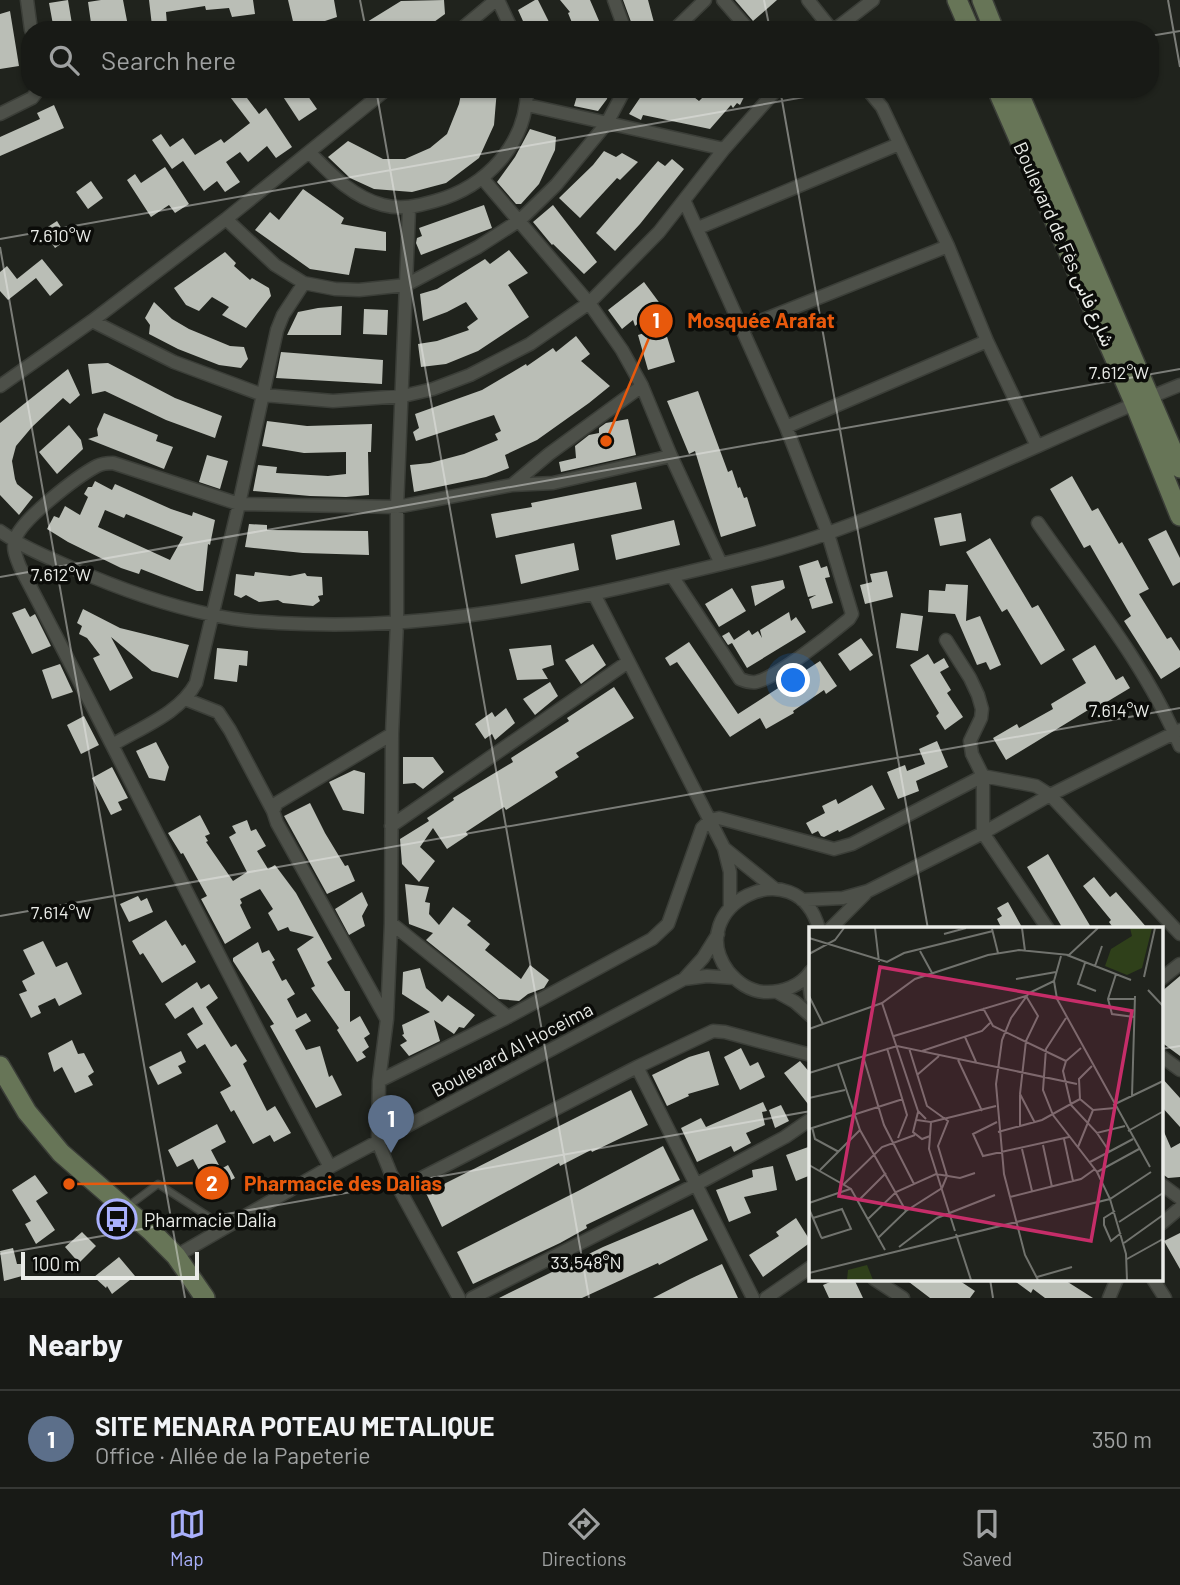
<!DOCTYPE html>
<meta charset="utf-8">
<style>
body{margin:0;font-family:Barlow,Vazirmatn,sans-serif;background:#252723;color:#f1f3f6}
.scale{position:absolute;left:21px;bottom:18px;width:178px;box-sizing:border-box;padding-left:7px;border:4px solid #eaece8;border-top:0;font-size:19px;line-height:24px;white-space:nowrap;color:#eaece8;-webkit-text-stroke:5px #0b0c09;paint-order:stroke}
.you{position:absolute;left:794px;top:681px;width:24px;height:24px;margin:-18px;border:5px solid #fff;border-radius:50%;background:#1a73e8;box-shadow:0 0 0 10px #1a73e833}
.badge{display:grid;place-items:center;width:46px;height:46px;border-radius:50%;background:#a9b0fc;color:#fff;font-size:23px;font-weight:700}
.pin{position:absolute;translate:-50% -58px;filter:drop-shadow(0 2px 4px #0008)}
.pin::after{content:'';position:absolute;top:37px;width:24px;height:21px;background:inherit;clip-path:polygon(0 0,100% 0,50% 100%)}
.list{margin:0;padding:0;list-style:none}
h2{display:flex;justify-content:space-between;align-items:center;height:91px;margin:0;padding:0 28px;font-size:30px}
h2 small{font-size:23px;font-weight:400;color:#9fa1a1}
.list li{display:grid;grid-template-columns:46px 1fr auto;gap:21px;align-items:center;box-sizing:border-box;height:98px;padding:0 28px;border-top:2px solid #363835}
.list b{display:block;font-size:26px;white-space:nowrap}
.list p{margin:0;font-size:23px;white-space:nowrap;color:#9fa1a1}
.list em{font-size:23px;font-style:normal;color:#9fa1a1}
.icon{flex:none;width:38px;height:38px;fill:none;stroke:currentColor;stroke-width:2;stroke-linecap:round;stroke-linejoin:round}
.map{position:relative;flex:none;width:1180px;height:1298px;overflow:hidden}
.search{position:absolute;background:#181a16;box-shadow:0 2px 5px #0004;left:21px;right:21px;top:21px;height:77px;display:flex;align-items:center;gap:18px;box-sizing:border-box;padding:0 24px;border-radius:28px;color:#9fa1a1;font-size:26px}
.sheet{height:189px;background:#181a16}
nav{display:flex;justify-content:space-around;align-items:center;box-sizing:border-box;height:98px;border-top:2px solid #363835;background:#181a16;font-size:19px;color:#9fa1a1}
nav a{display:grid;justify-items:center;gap:4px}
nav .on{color:#a9b0fc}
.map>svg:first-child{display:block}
.building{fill:#babeb6;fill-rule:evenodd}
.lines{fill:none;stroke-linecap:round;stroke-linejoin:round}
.lane-casing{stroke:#3b3e38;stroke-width:9}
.street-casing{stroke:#3b3e38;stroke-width:15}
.secondary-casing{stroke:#3b3e38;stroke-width:22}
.lane{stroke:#4d5049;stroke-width:6}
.street{stroke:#4d5049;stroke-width:12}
.secondary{stroke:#677557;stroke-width:19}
.ticks{fill:none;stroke:#eaece8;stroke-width:2;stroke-opacity:0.45}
.labels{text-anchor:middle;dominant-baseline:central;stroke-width:7;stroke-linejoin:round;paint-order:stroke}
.street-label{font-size:19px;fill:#eaece8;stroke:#0b0c09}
.poi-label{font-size:19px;fill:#eaece8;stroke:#0b0c09;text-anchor:start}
.inset-road{fill:none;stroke:#71736e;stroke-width:2}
.view{fill:#c62d69;fill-opacity:0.15;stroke:#c62d69;stroke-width:3.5}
.inset-edge{fill:none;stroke:#eaece8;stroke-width:3.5}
.ticks-label{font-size:18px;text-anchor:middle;fill:#eaece8;stroke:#0b0c09;stroke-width:7;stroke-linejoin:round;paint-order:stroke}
.leader{fill:none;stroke:#e8590c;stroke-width:2.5}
.callout-dot{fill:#e8590c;stroke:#0b0c09;stroke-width:2.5}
.mark-label{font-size:21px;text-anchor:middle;font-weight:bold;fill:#fff}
.callout-label{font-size:21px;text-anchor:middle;font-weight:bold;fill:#e8590c;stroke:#0b0c09;stroke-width:7;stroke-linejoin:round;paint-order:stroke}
</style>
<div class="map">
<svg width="1180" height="1298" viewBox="0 0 1180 1298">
<rect width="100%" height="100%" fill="#20231d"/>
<!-- building -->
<path class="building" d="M68 0 73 30H54L49 3Z
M101 0H123L128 26 92 30 88 2Z
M149 0H253L255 14 232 17 229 8 206 10 205 6 166 12 167 24 152 26Z
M288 0H334L337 17 316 24V30H295Z
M444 0 445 14 423 30H354L401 1Z
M535 0H538L553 30H527L518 10Z
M560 0H590L603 30H575L568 13 570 12Z
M623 0H648L656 30H634Z
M735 0H777L753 21Z
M10 11 19 66 0 69V14Z
M224 89H260L247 98 259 114 266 108 292 147 276 158 267 146 248 162 240 152 226 162 240 182 225 192 217 181 204 191 183 161 172 169 152 140 161 134 170 147 183 138 195 155 221 139 224 143 250 123Z
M278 89H303L317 109 299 121Z
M462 89H497L494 125 479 158 446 183 412 192 374 189 350 178 328 157 348 141 383 159H405L430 148 447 134 459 104Z
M579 89H609L607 99 598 111 574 106Z
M646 89H684L699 101 711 89H748L740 105 737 103 733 108 731 105 710 129 643 115 641 120 629 114Z
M54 105 64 128 0 156V137L40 119 37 113Z
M530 129 556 137 555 150 539 184 521 204H516L497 182 515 157Z
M604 151 616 157 622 153 638 162 620 180 617 178 580 218 559 198 593 165Z
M672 159 684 169 640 224 615 251 596 233 658 161 665 166Z
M165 167 189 204 175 213 169 205 151 217 127 180 135 174 141 183Z
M91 181 103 198 88 209 76 192Z
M303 189 344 218 341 224 386 232V251L355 248 349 275 310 269 255 230 270 212 279 220Z
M484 205 492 228 421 255 416 243 417 238 422 236 419 228Z
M553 205 597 262 584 274 553 244 552 245 533 222Z
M57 221 68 239 55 248 43 230Z
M509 250 528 273 508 285 529 317 478 351 446 364 421 367 418 344 437 341 469 330 467 327 478 319 466 302 447 312 423 321 420 294 437 289 485 259 490 264Z
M225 252 236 263 234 266 250 280 252 278 269 288 271 296 246 328 222 315 229 307 212 297 199 311 186 305 174 288Z
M42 259 63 285 50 296 36 278 8 300 0 291V272L7 266 17 279Z
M644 282 661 305 635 326 633 320 622 329 608 310Z
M154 302 172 319 189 329 230 346 244 347 248 359 241 368 219 365 178 349 149 334 150 325 145 318Z
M342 306 341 335H287L298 312 318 308Z
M364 309 388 310 387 335 363 334Z
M664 327 675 362 648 370 638 335Z
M576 336 590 354 581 361 610 386 589 403 537 440 505 455 509 468 486 477 414 492 410 465 430 463 464 454 498 440 495 434 501 431 494 415 416 441 413 432 419 428 415 414 482 390 526 364 527 366 553 348 556 352Z
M281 352 383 360 382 384 276 378Z
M108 363 175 398 222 416 215 438 166 420 105 391 92 394 88 364Z
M68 369 80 395 70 404 63 398 32 427 16 446 12 461 15 479 17 484 33 497 19 515 0 495V423Z
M698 391 728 472 732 470 738 488 740 487 744 498 747 497 756 526 721 537 695 451 689 454 667 401Z
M104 413 158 435 156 441 173 447 164 469 88 439 98 436 97 429Z
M628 419 636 455 561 472 559 462 576 458 575 446 589 435 599 433V428L606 423Z
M267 421 307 426 372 424 371 452H368L369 495 346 497 310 496 253 491 258 465 277 467 276 473 328 476 346 474V452L304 453 262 446Z
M69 425 81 440 83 449 57 474 39 452Z
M207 455 228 461 220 489 199 482Z
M1072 476 1092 511 1098 508 1119 544 1122 542 1149 589 1139 594 1167 639 1171 637 1180 651V667L1161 679 1124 621 1131 616 1090 545 1084 548 1050 489Z
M95 481 112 490 115 484 171 509 192 516 193 512 215 520 210 545 208 544 203 591H197L141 569 139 574 121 568 68 542 47 529 54 516 59 518 65 506 80 515 88 497 84 494 88 487H92ZM105 510 124 518 126 514 183 537 170 560 98 527Z
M636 482 642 509 496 538 491 514 532 507 531 503Z
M961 513 966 541 940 546 934 518Z
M674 520 680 545 616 560 611 535Z
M249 524 267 525V530L368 531 369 555 303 553 245 547Z
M1166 530 1180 558V582L1173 586 1148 539Z
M990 538 1032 608 1038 605 1065 650 1041 665 1007 609 1002 612 966 552Z
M574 543 579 570 521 584 515 555Z
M818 560 821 568 827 566 830 577 825 578 833 603 812 609 809 599 816 595 808 597 799 566Z
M887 571 893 597 865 604 860 585 872 582 870 574Z
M255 572 290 576 305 573 307 576 322 577 323 595 318 596 320 601 313 606 283 603 278 600 259 602 246 595 241 598 234 595 236 574 254 576Z
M783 580 785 588 755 606 751 586Z
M946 584 968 585 966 621 980 616 1001 665 990 670 986 662 977 665 955 614 928 612 929 590 945 591Z
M732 588 746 611 719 627 705 604Z
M25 608 30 617 35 614 51 646 32 654 12 613Z
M83 609 120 628 189 645 178 678 152 671 111 637 133 678 110 691 93 658 100 655 87 638 79 634 82 626 77 623Z
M789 612 791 621 796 617 806 632 747 668 732 643 728 645 722 636 729 632 734 640 749 630 752 635 758 631 762 638 760 630Z
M901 613 923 616 918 651 896 648Z
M861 638 873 655 850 671 838 654Z
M689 642 738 714 820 661 837 686 826 694 824 690 793 711 794 713 766 729 760 718 730 737 677 662 670 666 665 658Z
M593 644 606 665 581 684 565 660Z
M551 645 554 665 542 669 548 679 517 680 509 649Z
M1095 645 1116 680 1123 676 1130 688 1100 706 1098 704 1006 760 993 738 1017 724 1019 728 1053 709 1051 704 1086 683 1072 659Z
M217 648 248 651 247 666 239 665 237 682 214 679Z
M928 654 934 664 944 658 949 667 940 672 951 690 947 693 963 717 945 730 936 716 939 713 910 665Z
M60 664 73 692 52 699 42 670Z
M550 682 558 696 535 715 523 699Z
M614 687 634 718 576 753 579 757 555 772 558 777 506 810 504 807 466 832 468 835 447 849 433 828 420 847 435 861 419 882 402 864 400 839 429 821 427 818 454 800 453 798 513 762 511 758 569 721 567 718Z
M506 708 515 723 495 740 492 734 485 739 475 724 492 712 495 717Z
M84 716 99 745 81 754 67 725Z
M937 741 948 767 916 781 919 791 898 799 887 772 905 765 907 771 925 764 919 749Z
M156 742 169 767 165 781 149 778 136 751Z
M403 757H433L444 772 423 789 415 783 403 784Z
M112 767 128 798 118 802 122 810 111 815 92 778Z
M354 770 365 773 364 814 343 810 329 782Z
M872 785 885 809 839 832 838 830 824 837 821 836 818 831 812 834 806 823 825 813 822 806 836 799 838 804Z
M310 803 325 833 345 866 348 865 355 881 327 894 284 816Z
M200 815 210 834 205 836 208 841 206 842 233 881 247 872 229 837 236 833 232 826 247 820 251 831 256 829 266 846 257 851 268 869 275 865 296 893 332 959 327 962 345 991H350V1022L360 1016 370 1034 364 1038 369 1047 362 1052 366 1057 357 1062 337 1030 339 1028 311 988 315 986 297 949 314 937 290 931 288 927 278 931 268 913 273 909 260 889 240 899 242 903 240 905 251 928 225 944 201 899 207 896 183 853 181 854 168 833Z
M1048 854 1066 885 1092 929H1063L1027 867Z
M1094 877 1110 897 1116 892 1148 929H1114L1109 922 1111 920 1083 886Z
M405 884 429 887 425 902 430 903 429 914 439 925 453 907 471 921 467 925 490 944 485 950 521 979 530 965 549 980 544 988 528 994 519 1001 499 999 426 940 433 933 409 924Z
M362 892 368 905 362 916 365 926 349 935 335 909Z
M138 896 141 901 147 898 153 912 129 922 120 904Z
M1008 902 1023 929H1002L997 919 1002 916 997 908Z
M166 920 182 946 185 944 196 962 162 983 143 953 140 955 132 941Z
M43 941 56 967 67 962 82 994 59 1006 55 998 38 1006 41 1013 31 1018 19 994 27 991 22 981 35 974 23 950Z
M258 942 262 953 269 950 275 960 272 962 282 981 286 979 295 994 287 999 297 1018 306 1013 311 1021 295 1030 306 1050 320 1046 329 1077 332 1075 342 1095 316 1108 270 1026 274 1024 233 961V958Z
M420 968 426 988 442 1002 448 995 475 1015 464 1028 459 1027 454 1034 434 1020 440 1041 409 1056 400 1045 407 1041 402 1035 404 1034 402 1025 430 1012 402 994 403 972Z
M1180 976V1056L1161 1042V992Z
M197 982 201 989 209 984 218 998 206 1007 231 1047 236 1044 247 1061 243 1064 267 1111 275 1106 291 1133 274 1142 270 1135 253 1144 234 1110 231 1112 220 1092 231 1086 205 1044 197 1049 187 1034 203 1024 193 1007 175 1019 165 1004Z
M72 1040 78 1054 84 1053 94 1072 88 1076 93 1085 75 1093 62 1067 54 1072 48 1053Z
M741 1048 750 1066 758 1062 765 1077 740 1090 724 1057Z
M181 1051 186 1062 178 1066 182 1073 158 1085 149 1067Z
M709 1051 719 1085 688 1094 689 1096 667 1106 652 1075 689 1057Z
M800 1061 811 1074V1108L784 1073Z
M1161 1077 1180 1098V1127L1161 1106Z
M631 1090 648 1125 592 1152 591 1150 560 1166 559 1163 442 1227 426 1193Z
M763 1102 767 1111 762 1112 765 1125 746 1133 751 1143 734 1152 731 1146 697 1162 681 1128 701 1118 706 1127Z
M781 1105 789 1121 775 1128 769 1110Z
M217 1124 226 1142 211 1150 221 1169 228 1165 235 1178 210 1191 193 1159 177 1167 168 1150Z
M1161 1125 1171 1148 1180 1143V1177L1168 1178 1161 1173Z
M663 1146 680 1180 586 1225 587 1228 560 1243 473 1284 457 1252 580 1190Z
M811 1146V1175L796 1181 786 1155Z
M773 1166 777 1190 744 1197 751 1213 729 1222 716 1190 753 1177 752 1170Z
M35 1175 48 1193 36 1201 55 1230 36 1244 25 1224 31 1221 12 1190Z
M693 1209 708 1240 659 1265 658 1263 582 1298H499L603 1247Z
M796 1218 811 1242 763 1277 749 1255 779 1236 776 1232Z
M82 1232 96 1246 79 1263 65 1247Z
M1180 1233V1269L1164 1241Z
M13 1248 17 1264H21L22 1276 4 1281 0 1251Z
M119 1257 135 1276 112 1294 107 1286 106 1288 94 1277Z
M722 1264 738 1298H653L690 1279Z
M837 1279H854L863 1298H829L823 1285Z
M905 1279H957L975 1291 970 1298H930Z
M1012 1279H1063L1093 1298H1045L1033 1289 1031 1293Z"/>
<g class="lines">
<!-- lane casing -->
<g class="lane-casing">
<path id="lane" d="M127 1207 158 1184 225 1227"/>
</g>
<!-- street casing -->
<g class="street-casing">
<path id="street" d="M27 0 31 30
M498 0 512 30
M614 0 625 30
M723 0 749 30
M808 0 832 30
M460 30 496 0
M674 30 705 0
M834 30 873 0
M867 89 882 107 948 246 987 341 1037 446
M527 105 724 149
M0 114 32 98 39 89
M309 152C331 174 352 197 383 205 402 210 417 206 435 201 486 187 527 144 527 89
M483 179 589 303 622 350 642 386 671 456 721 564
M409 209 397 507V622L392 734 391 923 387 1019 379 1081 378 1142 391 1174 459 1298
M226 219 275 265 304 283 335 289 359 290 406 285 478 247 520 220 556 185 607 123 625 89
M698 228 899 144
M92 321 174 362 263 395 333 401 403 396 433 389 470 375 530 344 589 303 659 232 724 149 777 89
M743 328 948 246
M0 386 92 321 226 219 387 89
M786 427 987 341
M512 485 553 483 671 456
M1038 523C1088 595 1146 665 1180 746
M0 531C22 547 47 557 72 568 117 588 165 605 213 615 244 622 275 623 306 624 426 628 547 606 663 578 718 565 777 552 831 532 950 489 1063 432 1180 385
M672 576 740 679C745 681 749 683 756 682 776 678 831 634 849 619L852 614 828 534 786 427 684 200
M594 594 724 848 730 872V906
M946 640 970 678 978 695 982 709 981 718 970 741 972 754 983 776V833L1048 929
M185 699 218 712 230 730 273 811 277 823 386 1018
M114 744C142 727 180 713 196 683L239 504 277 330 283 315 304 283
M273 811 277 803 392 734
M391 826 628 662
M724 848 775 889
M802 900 843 898 868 891 983 833 1050 795 1180 730
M391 923 508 1017
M830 929 865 894
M811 971C801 986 782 993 764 992 750 991 737 982 728 971 681 907 797 847 819 929
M808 976 811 997
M684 979 707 976 734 978
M1161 979 1180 964
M777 992 795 1002 811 1016
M1161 1056 1180 1070
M637 1067 753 1298
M379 1081 508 1017 652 939 668 924 702 828 710 820 719 818 834 849 852 844 983 776 1036 786 1050 795 1180 934
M330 1167C223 969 125 766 20 567 17 559 12 549 15 540 20 520 78 476 97 466 103 463 107 463 113 463L239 504 397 507 512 485 549 454 642 386
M1161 1184 1180 1198
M400 1189 637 1067 713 1031 725 1032 811 1055
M1161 1224 1180 1208
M176 1256 330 1167 684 979 703 958 718 934
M874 1279 903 1298
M1153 1279 1165 1298
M472 1298 697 1184 785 1137 811 1119
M766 1298 811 1267
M1109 1298 1117 1279"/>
</g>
<!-- secondary casing -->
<g class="secondary-casing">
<path id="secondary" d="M957 0 970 30
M982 0 994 30
M997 89 1134 402 1180 516
M1017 89 1180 468
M0 1066 27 1112 61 1153 151 1231 176 1256 205 1298"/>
</g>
<!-- lane -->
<use href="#lane" class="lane"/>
<!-- street -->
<use href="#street" class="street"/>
<!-- secondary -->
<use href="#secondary" class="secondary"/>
</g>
<!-- ticks -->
<path class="ticks" d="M360 0 366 30M764 0 770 30M1168 0 1180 67M1150 36 1180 31M376 89 589 1298M780 89 928 929M0 239 850 89M0 247 185 1298M0 577 1180 369M0 916 1180 708M1161 1049 1180 1046M0 1254 811 1111M990 1279 993 1298"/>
<!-- icons -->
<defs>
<g id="bus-ring" transform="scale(2.0125)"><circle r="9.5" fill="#0b0c09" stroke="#a9b0fc" stroke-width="1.5"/><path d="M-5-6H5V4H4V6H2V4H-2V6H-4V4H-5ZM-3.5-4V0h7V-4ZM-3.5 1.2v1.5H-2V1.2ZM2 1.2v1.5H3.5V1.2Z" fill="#a9b0fc"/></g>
</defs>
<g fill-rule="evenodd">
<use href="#bus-ring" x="117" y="1219"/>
</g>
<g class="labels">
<!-- street labels -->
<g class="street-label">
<text transform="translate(1065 244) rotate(66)">Boulevard de Fès شارع فاس</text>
<text transform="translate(512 1049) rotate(-28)">Boulevard Al Hoceima</text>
</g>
<!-- poi labels -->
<g class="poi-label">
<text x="144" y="1219">Pharmacie Dalia</text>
</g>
</g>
<!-- overview -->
<g transform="translate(809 927)">
<rect width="354" height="354" fill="#20231d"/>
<path d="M321 1H343L333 41 318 48 296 39 302 22 323 9ZM58 338 64 353H38L39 343Z" fill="#2f401a"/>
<path class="inset-road" d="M66 1 70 35M213 1 216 24M183 2 189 26M135 7 157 1M0 11 78 35 95 26 184 4M111 24 123 46M0 27 26 13 35 1M258 28 322 53M252 29 245 54 248 72 341 240M276 36 269 57 287 64M286 39 293 19M307 47 299 72 303 87 325 90M335 50 346 1M207 52 247 45M339 63 354 79M0 69 14 97M299 72H326M73 76 109 184 117 192M174 81 184 99 257 134M257 91 237 122 234 163 244 188 288 245 301 272 317 327 318 353M0 102 73 76 106 52 179 28 210 23 260 28 289 1M85 109 217 69 229 89 217 114 211 167 226 196M156 110 167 135M78 121 98 188 89 211M272 121 257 134 254 144 262 178 288 206 316 199M113 124 173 104 181 96M54 129 75 198 105 257M149 133 173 184M29 138 51 203 97 284M283 139 270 152 271 172 284 183 306 181M0 146 88 119 268 157M108 148 130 129M211 168V199M323 169 326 69M0 171 36 163M304 178 354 154M108 193 122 195 121 209 113 212 104 205 109 185M122 195 187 179M188 195 164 207 174 229 260 210M3 200 6 212 30 225M0 202 94 172M319 204 353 185M189 205 233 193 271 172M288 206 300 224M121 209 120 222 146 304M255 212 264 254M234 218 243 260M269 220 284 183M213 222 223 264M281 235 324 212M0 238 42 262 76 323M11 243 51 203M288 245 330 222M35 257 73 220 106 208M201 270 272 252 286 242M49 274 77 246M0 276 41 262M0 282 4 291 12 310 13 311 42 302 33 282 4 291M306 284 295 291V298L302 314 312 306M59 292 87 265 127 247 151 251 166 246M310 295 354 266M147 307 162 353M69 311 97 284 133 261 138 249 129 219 139 194 118 179 100 121M315 316 354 288M90 320 128 291 186 268M318 332 354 312M0 346 301 272 342 245M228 350 263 340M229 353 216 328 195 247 187 157 193 113 202 91 220 66 245 54"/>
<path class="view" d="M71 40 323 84 282 314 30 269Z"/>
<rect width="354" height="354" class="inset-edge"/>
</g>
<g class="ticks-label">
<text x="61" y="242">7.610°W</text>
<text x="1119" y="379">7.612°W</text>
<text x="61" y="581">7.612°W</text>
<text x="1119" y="717">7.614°W</text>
<text x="61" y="919">7.614°W</text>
<text x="586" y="1269">33.548°N</text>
</g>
<!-- callouts -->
<path class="leader" d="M606 441L656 321M69 1184L212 1183"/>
<g class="callout-dot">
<circle cx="606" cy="441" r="7"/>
<circle cx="69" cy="1184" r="7"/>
<circle cx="656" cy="321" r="18"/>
<circle cx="212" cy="1183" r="18"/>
</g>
<g class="mark-label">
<text x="656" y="328">1</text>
<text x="212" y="1191">2</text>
</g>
<g class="callout-label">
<text x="761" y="328">Mosquée Arafat</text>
<text x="343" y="1191">Pharmacie des Dalias</text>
</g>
</svg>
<div class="scale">100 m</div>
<div class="you"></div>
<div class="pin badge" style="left:391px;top:1153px;background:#5c6f8a">1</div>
<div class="search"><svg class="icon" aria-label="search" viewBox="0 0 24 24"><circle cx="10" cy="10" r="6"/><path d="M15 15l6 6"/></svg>Search here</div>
</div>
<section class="sheet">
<h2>Nearby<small></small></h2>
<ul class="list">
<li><span class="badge" style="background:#5c6f8a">1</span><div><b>SITE MENARA POTEAU METALIQUE</b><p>Office · Allée de la Papeterie</p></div><em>350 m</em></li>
</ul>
</section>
<nav>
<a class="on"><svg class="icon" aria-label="map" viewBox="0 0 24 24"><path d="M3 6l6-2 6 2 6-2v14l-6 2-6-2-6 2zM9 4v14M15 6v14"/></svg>Map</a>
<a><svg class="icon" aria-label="directions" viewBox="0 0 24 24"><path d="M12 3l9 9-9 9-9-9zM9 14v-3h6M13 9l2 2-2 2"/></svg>Directions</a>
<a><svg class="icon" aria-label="saved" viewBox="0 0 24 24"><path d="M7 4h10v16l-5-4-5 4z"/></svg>Saved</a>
</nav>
